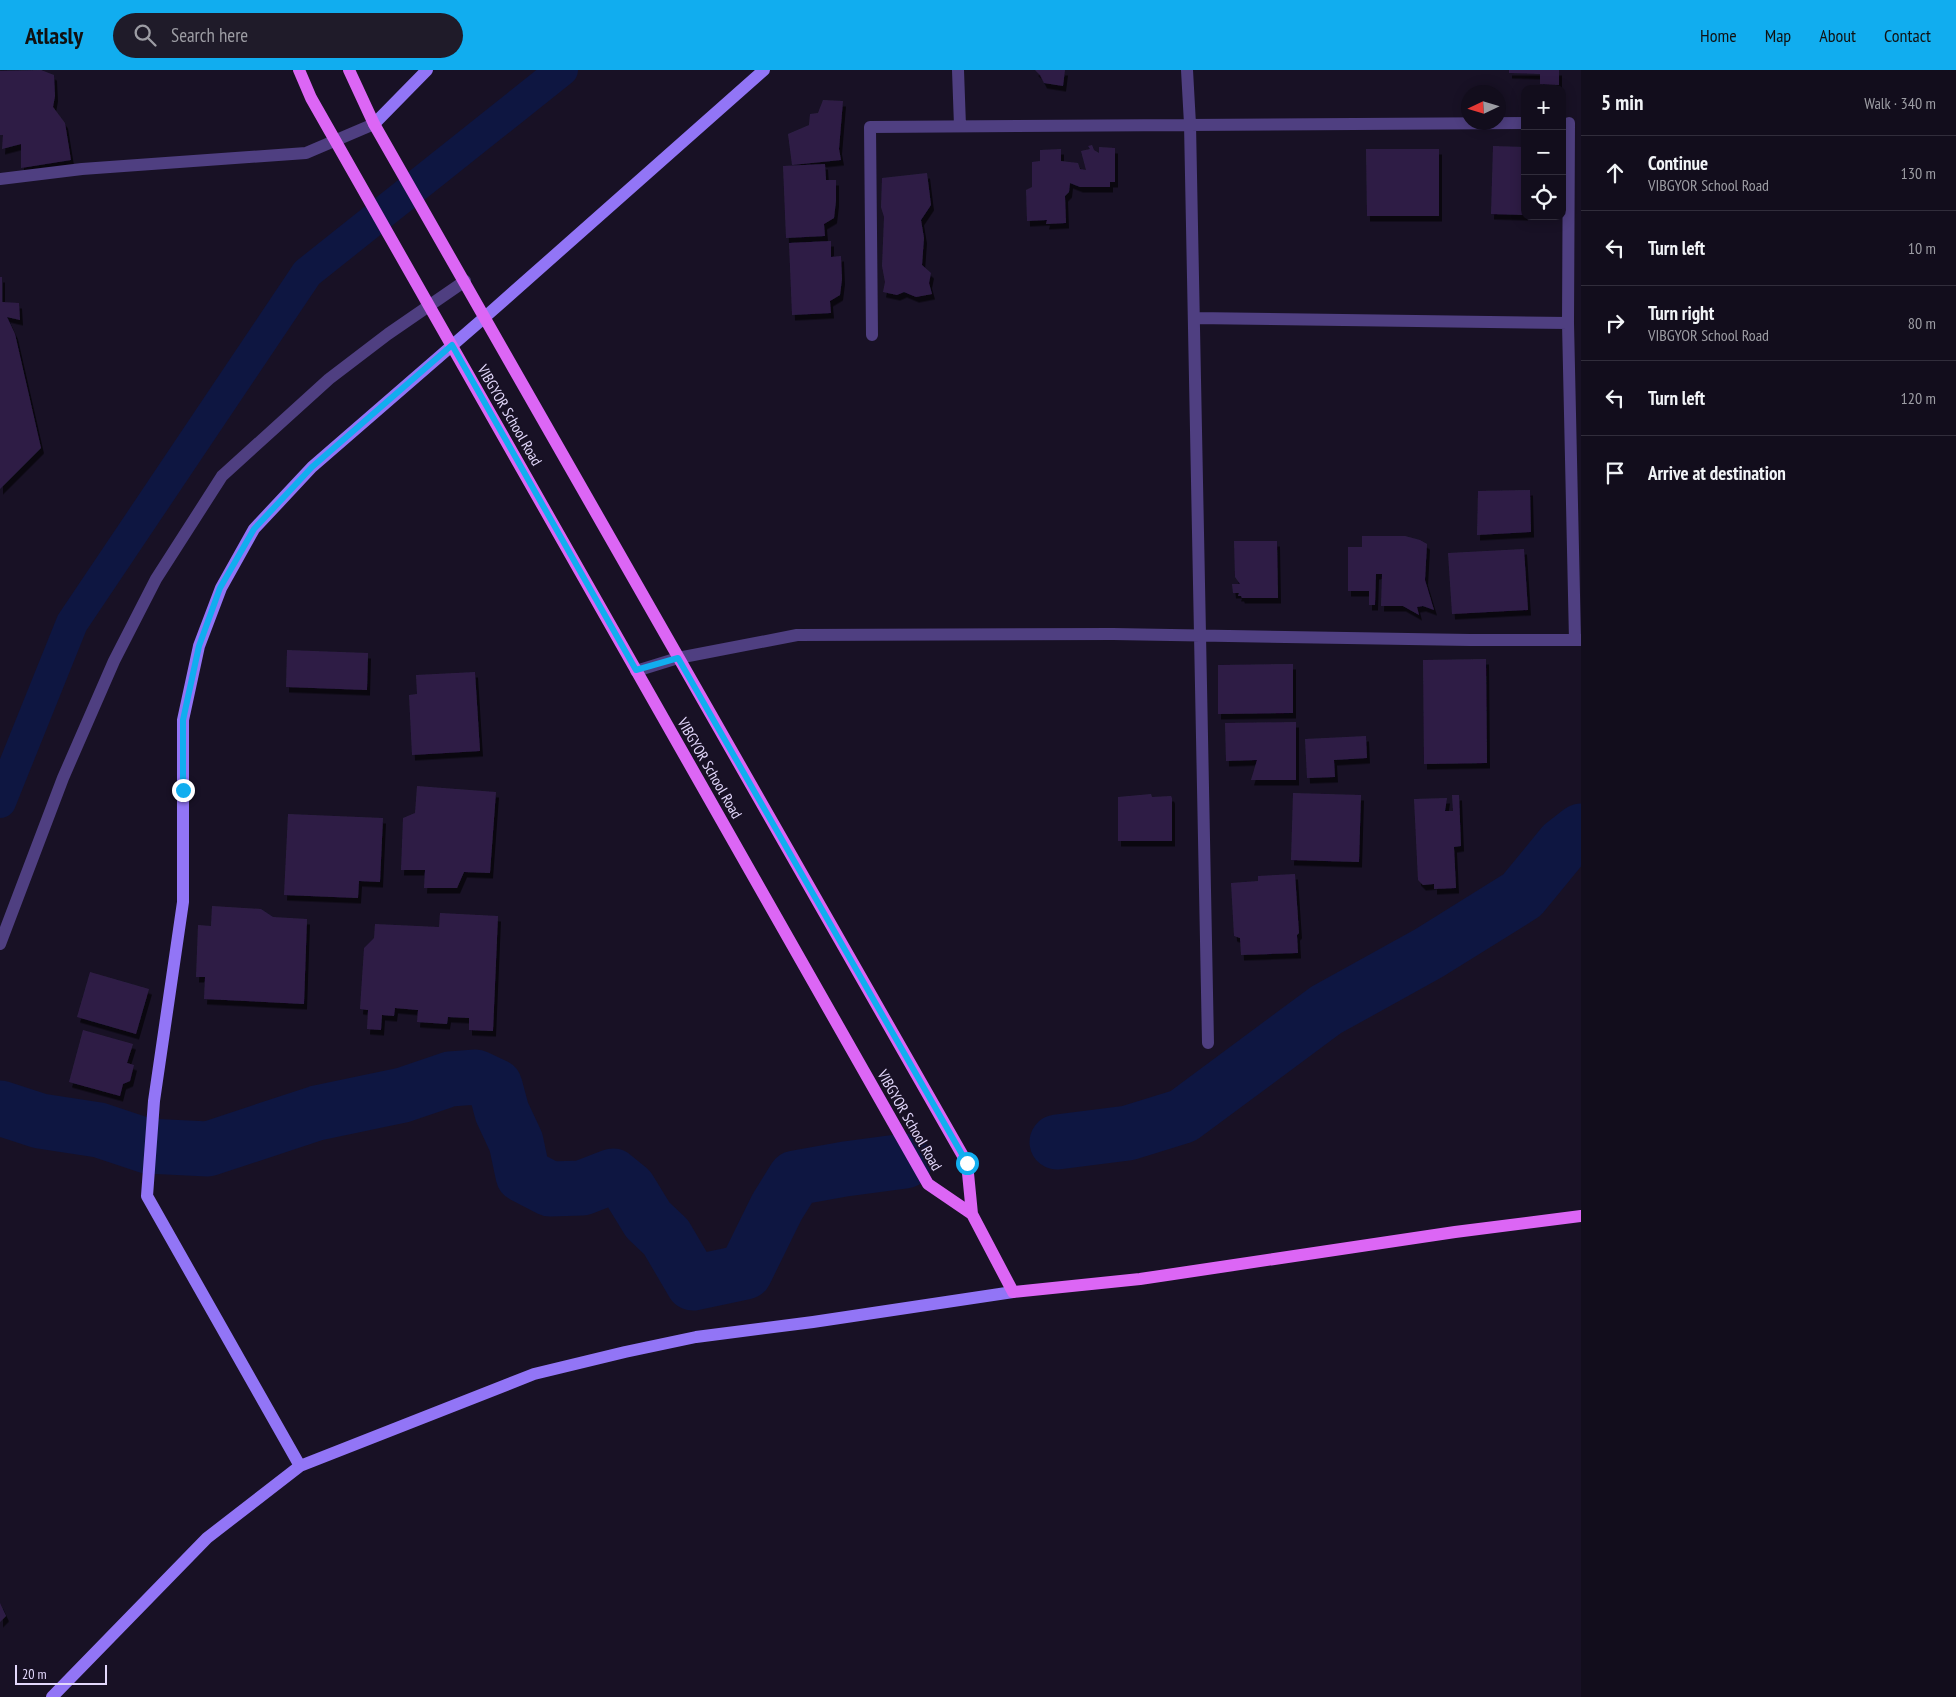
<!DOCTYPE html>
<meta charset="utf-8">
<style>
body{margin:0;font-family:"PT Sans Narrow",sans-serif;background:#1f1b29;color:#f1f3f6}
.controls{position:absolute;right:15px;top:15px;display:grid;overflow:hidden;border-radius:10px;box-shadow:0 2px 12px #0003}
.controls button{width:45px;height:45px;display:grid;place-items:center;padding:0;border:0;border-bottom:1px solid #312d3b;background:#120d1c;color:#f1f3f6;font:25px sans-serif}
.compass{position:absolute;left:1461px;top:15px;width:45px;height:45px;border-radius:50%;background:#120d1c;box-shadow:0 2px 12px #0003;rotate:266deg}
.scale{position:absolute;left:15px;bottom:12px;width:92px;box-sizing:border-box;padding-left:5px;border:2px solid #e3d8fc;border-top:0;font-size:14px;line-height:18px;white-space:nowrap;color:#e3d8fc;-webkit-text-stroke:4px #181125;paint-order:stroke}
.stop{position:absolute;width:15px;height:15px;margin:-11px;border:4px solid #11adef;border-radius:50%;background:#fff}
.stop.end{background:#11adef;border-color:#fff;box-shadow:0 1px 5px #0008}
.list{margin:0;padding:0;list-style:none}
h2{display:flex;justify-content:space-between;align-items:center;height:65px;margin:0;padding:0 20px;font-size:21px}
h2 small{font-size:16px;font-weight:400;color:#9c9ca3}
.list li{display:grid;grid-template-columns:32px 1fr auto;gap:15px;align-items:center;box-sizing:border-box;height:75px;padding:0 20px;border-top:1px solid #312d3b}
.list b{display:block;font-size:19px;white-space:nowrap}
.list p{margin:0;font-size:16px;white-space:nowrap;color:#9c9ca3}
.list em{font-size:16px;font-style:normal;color:#9c9ca3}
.icon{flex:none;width:28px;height:28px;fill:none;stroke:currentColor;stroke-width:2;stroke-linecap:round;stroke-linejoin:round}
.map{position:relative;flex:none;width:1581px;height:1627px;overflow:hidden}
header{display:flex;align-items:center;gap:30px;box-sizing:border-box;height:70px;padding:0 25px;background:#11adef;color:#111}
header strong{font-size:24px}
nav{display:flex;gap:28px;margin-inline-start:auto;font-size:18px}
.search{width:350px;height:45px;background:#1f1b29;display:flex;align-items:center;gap:12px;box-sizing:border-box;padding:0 18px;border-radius:28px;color:#9c9ca3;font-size:19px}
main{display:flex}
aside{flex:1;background:#120d1c}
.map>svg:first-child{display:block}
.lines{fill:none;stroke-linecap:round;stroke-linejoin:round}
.canal{stroke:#0e1641;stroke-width:32}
.river{stroke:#0e1641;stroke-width:55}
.building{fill:#2e1e45;filter:url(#shadow)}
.street{stroke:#4f3f81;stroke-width:12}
.secondary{stroke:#9275f6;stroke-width:12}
.primary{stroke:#dc66f5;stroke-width:12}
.route{stroke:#11adef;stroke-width:6}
.labels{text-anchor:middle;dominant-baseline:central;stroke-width:4;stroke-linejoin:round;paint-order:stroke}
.street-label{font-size:15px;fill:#e3d8fc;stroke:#181125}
</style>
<header>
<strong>Atlasly</strong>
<div class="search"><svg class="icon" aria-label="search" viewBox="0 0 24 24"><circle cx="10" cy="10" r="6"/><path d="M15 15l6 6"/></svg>Search here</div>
<nav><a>Home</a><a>Map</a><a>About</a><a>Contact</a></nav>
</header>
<main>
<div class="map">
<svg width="1581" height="1627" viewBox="0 0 1581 1627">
<defs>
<filter id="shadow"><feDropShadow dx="3" dy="5.5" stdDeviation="0" flood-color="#0009"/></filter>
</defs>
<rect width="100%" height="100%" fill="#181125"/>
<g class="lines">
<!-- canal -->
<path class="canal" d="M0 732 72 553 307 203 562 0"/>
<!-- river -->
<path class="river" d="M0 1038 40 1051 99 1060 147 1076 208 1079 317 1043 403 1025 450 1009 476 1007 495 1016 502 1042 516 1072 523 1105 550 1119 582 1118 613 1106 629 1119 648 1150 666 1167 693 1213 745 1202 777 1137 795 1108 845 1099 905 1091
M1057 1072 1128 1063 1183 1046 1326 940 1429 883 1522 825 1563 775 1581 761"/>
</g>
<!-- building -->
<path class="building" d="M41 0 54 5 55 26 53 37 65 53 71 90 21 98V74L2 79 3 65H0V1Z
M1035 0H1065L1063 16 1044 13 1040 5Z
M1509 0H1559V15L1540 14V4L1509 3Z
M823 30 843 31 839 79 841 90 792 95 788 64 809 55 810 44 818 43Z
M1092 75 1094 80 1099 83V77L1115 78V112H1110V117H1080L1070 113 1069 122 1065 126 1066 153 1046 154 1047 150 1027 151 1026 120 1032 117V92L1040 91V80L1061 79V91L1078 93 1080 99 1086 100 1081 81 1090 79 1088 76Z
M1493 76 1525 77V145L1491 144Z
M1366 79H1439V146H1367Z
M825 94 826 110H836V131L834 148 824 154 825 166 786 168 783 96Z
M927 103 931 135 921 150 924 168 922 195 931 203 929 213 932 224 916 227 904 222 897 225 883 222 885 212 882 196 884 147 881 137 882 108Z
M831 171V187L841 186 842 209 840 225 830 231 831 243 792 245 789 173Z
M0 207H2V232L19 233 20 250 7 247 15 264 41 378 0 419Z
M1530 420 1531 462 1477 465 1478 421Z
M1362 466H1405L1420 470 1427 474 1425 510 1434 540 1423 536 1417 537 1419 545 1403 536H1381L1382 504H1376L1375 535H1369V521H1348V477H1362Z
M1234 471H1277L1278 528H1242L1241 526H1238L1239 523H1233L1232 514H1240L1235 507Z
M1524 479 1528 540 1452 544 1448 483Z
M287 580 368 583 367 620 286 617Z
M1486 589 1487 693 1424 694 1423 590Z
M1293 594V643L1218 644V595Z
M475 602 480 681 412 685 409 625 417 624 416 605Z
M1296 652V710H1251L1257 690 1226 691 1225 653Z
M1366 666 1367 688 1334 690 1335 707 1307 708 1305 669Z
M417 716 496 722 490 803 464 802 457 818H424L425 800H401L403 748 415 743Z
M1293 723 1361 725 1359 792 1291 790Z
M1151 724 1152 727 1171 726 1172 728V771H1118V727Z
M1452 725H1459L1461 776 1454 777 1456 818 1434 819V814L1423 815 1418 810 1414 729 1447 728 1445 741H1453Z
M288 744 383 748 380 812 359 811 358 828 284 825Z
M1295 804 1299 863 1297 865 1298 883 1241 885 1240 868 1234 866 1231 813 1258 811V806Z
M212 836 261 839 273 847 307 849 304 934 204 929 205 907H196L198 855 211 856Z
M440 843 498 846 493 961 469 960V948L448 947 447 954 417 952 418 940 395 938 394 946 382 945 381 960 367 959 368 940 360 939 364 878 374 868 375 854 439 857Z
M90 902 149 919 136 964 77 947Z
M83 960 133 974 127 993 134 995 130 1011 123 1014 120 1026 69 1012Z
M0 1533 6 1546 0 1552Z"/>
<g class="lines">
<!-- street -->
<path class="street" d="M958 0 960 56
M1187 0 1190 54 1208 973
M0 109 82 99 306 83 374 54
M1194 248 1568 253 1569 53
M1568 253 1575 570
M872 265 870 57 1525 53
M636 601 678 588 797 565 1113 564 1470 570H1581
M0 874 63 708 114 591 156 509 222 406 329 309 388 264 465 211"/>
<!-- secondary -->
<path class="secondary" d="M374 54 427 0
M300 1396 147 1126 154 1031 183 832V650L199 576 221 518 254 459 312 397 485 247 764 0
M52 1627 207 1468 300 1396 534 1304 625 1282 696 1267 813 1252 1013 1222"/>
<!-- primary -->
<path class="primary" d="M299 0 311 28 336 72 928 1114 972 1144
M349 0 374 54 967 1093 972 1144 1013 1222 1140 1209 1455 1162 1581 1146"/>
</g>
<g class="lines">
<!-- route -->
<path class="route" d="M183 720V650L199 576 220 518 254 459 312 397 452 275 636 600 678 588 967 1093"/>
</g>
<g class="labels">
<!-- street labels -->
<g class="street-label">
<text transform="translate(510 345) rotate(60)">VIBGYOR School Road</text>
<text transform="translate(710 698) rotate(60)">VIBGYOR School Road</text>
<text transform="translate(910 1050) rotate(60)">VIBGYOR School Road</text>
</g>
</g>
</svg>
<div class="controls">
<button>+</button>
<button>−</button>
<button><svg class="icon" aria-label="locate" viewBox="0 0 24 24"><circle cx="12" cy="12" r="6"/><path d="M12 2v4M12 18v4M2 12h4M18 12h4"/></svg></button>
</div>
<svg class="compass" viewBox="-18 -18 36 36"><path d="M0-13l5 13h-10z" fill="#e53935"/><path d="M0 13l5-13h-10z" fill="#9c9ca3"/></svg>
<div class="scale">20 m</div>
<div class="stop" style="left:967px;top:1093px"></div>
<div class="stop end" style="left:183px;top:720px"></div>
</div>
<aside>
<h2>5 min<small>Walk · 340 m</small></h2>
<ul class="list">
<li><svg class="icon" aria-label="ahead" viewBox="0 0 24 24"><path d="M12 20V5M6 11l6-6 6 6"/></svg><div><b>Continue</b><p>VIBGYOR School Road</p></div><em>130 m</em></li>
<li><svg class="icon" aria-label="left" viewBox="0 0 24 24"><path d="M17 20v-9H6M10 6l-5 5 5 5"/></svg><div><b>Turn left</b></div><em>10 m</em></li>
<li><svg class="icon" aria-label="right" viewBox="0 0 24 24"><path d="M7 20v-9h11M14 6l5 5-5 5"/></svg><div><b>Turn right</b><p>VIBGYOR School Road</p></div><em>80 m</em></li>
<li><svg class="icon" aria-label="left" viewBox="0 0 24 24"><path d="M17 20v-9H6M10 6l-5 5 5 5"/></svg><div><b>Turn left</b></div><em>120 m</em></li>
<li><svg class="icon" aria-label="arrive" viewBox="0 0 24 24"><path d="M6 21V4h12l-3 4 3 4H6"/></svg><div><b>Arrive at destination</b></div></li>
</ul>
</aside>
</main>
